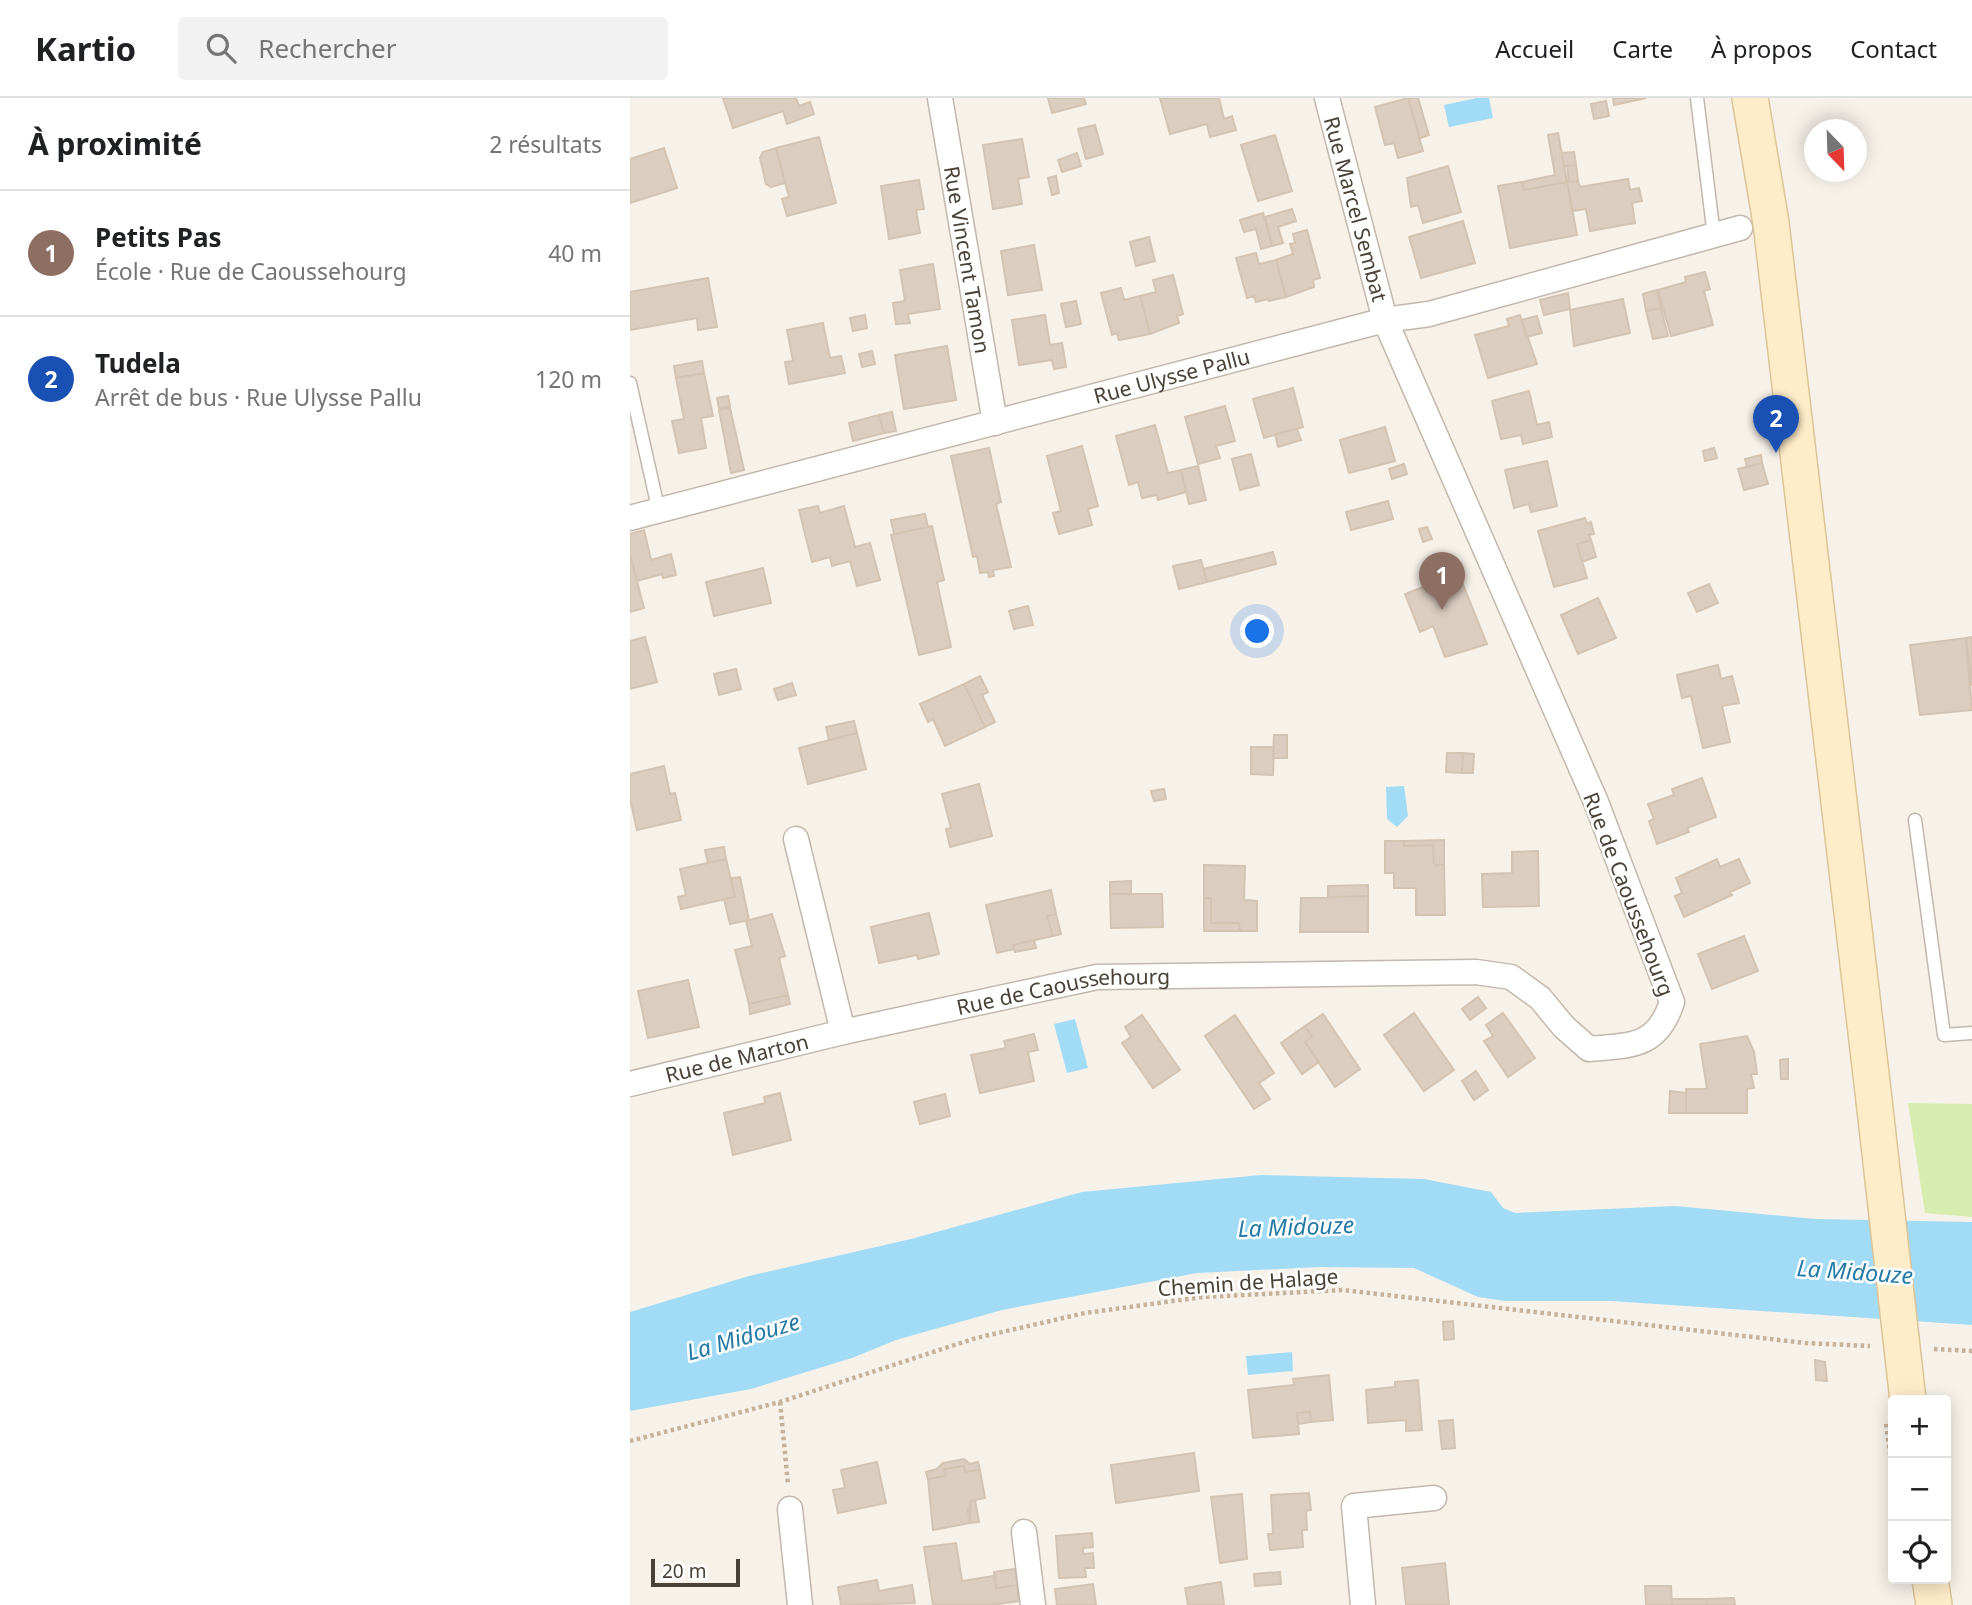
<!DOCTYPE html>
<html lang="fr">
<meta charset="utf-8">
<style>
body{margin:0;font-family:"Noto Sans",sans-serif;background:#f2f2f2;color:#202124}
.controls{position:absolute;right:21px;bottom:21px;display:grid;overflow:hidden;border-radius:7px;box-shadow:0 4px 18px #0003}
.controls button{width:63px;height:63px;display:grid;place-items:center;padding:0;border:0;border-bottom:2px solid #e0e0e0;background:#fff;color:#202124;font:35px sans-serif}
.compass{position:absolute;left:1174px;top:21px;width:63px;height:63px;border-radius:50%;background:#fff;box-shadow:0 4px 18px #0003;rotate:157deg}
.scale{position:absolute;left:21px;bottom:18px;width:89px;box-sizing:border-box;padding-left:7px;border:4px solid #4a4137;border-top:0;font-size:19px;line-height:24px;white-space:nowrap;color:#4a4137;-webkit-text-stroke:5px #fff;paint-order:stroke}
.you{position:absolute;left:628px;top:534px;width:24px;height:24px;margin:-18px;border:5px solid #fff;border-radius:50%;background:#1a73e8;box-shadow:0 0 0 10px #1a73e833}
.badge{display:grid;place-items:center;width:46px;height:46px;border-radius:50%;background:#ff2417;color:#fff;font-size:23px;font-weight:700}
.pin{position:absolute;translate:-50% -58px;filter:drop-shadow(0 2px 4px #0008)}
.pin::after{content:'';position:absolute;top:37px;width:24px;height:21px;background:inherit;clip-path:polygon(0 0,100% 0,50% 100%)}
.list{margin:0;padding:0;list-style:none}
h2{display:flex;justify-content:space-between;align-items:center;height:91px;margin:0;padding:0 28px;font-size:30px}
h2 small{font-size:23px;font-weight:400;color:#757577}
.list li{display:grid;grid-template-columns:46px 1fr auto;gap:21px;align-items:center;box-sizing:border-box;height:126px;padding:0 28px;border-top:2px solid #e0e0e0}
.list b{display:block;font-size:26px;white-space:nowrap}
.list p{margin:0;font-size:23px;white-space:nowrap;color:#757577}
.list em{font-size:23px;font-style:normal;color:#757577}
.icon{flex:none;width:38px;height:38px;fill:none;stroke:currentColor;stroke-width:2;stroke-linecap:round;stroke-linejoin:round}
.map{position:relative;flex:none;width:1342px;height:1507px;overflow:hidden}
header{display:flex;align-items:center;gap:42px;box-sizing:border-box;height:98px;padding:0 35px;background:#fff;border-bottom:2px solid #e0e0e0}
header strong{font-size:33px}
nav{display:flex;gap:38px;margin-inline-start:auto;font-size:24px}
.search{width:490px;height:63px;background:#f2f2f2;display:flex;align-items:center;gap:18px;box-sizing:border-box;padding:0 24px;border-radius:7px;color:#757577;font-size:26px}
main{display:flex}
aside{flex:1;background:#fff}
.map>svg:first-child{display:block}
.green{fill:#d7edaf}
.water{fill:#a2dbf6}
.building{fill:#dbcec0;stroke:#d4c3b0;stroke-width:2}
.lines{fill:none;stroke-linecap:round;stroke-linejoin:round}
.service-casing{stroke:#c2b8ab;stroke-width:15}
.minor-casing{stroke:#c2b8ab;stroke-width:27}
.secondary-casing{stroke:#dcc498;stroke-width:38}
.path{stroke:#c5b29b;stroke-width:4.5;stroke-dasharray:3.5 3.5;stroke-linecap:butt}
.service{stroke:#fff;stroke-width:12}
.minor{stroke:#fff;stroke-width:24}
.secondary{stroke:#ffedca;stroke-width:35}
.secondary-bridge-casing{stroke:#dcc498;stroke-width:38;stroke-linecap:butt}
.secondary-bridge{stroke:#ffedca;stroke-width:35}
.labels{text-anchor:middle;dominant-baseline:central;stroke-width:5;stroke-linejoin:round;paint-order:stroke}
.street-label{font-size:21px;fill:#4a4137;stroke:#fff}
.water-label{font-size:23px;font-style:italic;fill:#237aa6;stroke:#fff}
</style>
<header>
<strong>Kartio</strong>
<div class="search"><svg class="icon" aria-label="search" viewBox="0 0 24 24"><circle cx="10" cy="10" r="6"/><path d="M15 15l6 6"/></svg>Rechercher</div>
<nav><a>Accueil</a><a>Carte</a><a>À propos</a><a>Contact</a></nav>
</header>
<main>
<aside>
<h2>À proximité<small>2 résultats</small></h2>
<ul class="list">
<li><span class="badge" style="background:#8d6e63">1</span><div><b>Petits Pas</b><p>École · Rue de Caoussehourg</p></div><em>40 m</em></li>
<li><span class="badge" style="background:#1a4fb4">2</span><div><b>Tudela</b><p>Arrêt de bus · Rue Ulysse Pallu</p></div><em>120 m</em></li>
</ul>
</aside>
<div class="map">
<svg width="1342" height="1507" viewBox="0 0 1342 1507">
<rect width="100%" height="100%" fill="#f6f1e9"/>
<!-- green -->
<path class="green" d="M1278 1005 1342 1006V1119L1295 1115Z"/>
<!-- water -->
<path class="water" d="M847 0H859L863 20 819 29 814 7Z
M774 688 778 718 767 729 757 721 756 689Z
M445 921 458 970 437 975 424 926Z
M631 1077 794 1081 861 1094 873 1110 885 1115 1045 1108 1185 1121 1342 1124V1227L981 1203H876L848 1199 784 1170 690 1169 567 1175 372 1212 266 1242 222 1260 121 1291 0 1313V1214L119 1178 281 1141 452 1094Z
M662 1254 663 1273 618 1277 616 1258Z"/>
<!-- building -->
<path class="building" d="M93 0H166L169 8 180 4 184 16 157 26 153 13 103 30Z
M418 0H454L456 6 422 15Z
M530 0H589L594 21 602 18 606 32 580 39 577 26 540 36Z
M778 0 793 53 768 60 764 45 755 47 745 9Z
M778 0H788L799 37 790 40Z
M983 0H1016L984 7Z
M976 3 979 18 964 21 961 6Z
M465 27 473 56 456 61 448 31Z
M928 35 937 84 894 92 892 84 925 77 918 37Z
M645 37 662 93 628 103 611 47Z
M189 39 206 105 157 118 152 101 159 99 146 50Z
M392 41 399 79 388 81 392 106 363 111 353 47Z
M34 50 47 90 0 105V61Z
M146 50 155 85 141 89 136 86 130 60 133 54Z
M944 54 946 67 934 69 932 55Z
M447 55 451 68 432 74 428 62Z
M946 67 948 83 939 84 937 68Z
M818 68 831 114 793 125 788 107 781 109 777 80Z
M426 78 429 95 422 97 418 80Z
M998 81 1000 92 1009 90 1012 103 1002 105 1005 125 960 133 956 111 942 113 937 84 948 83 950 89Z
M289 82 294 111 286 112 290 135 259 141 251 88Z
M892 84 894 92 937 84 947 137 880 150 868 88Z
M662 111 666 123 648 129 653 145 642 148 635 119Z
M633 115 642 148 631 151 626 131 614 134 610 122Z
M833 123 845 165 791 180 779 139Z
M677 132 690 180 683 182 684 189 656 199 646 162 663 156 660 146 665 145 663 136Z
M519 139 525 163 506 168 500 144Z
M404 147 412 192 378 197 371 153Z
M626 155 629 166 646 162 656 199 639 203 638 201 626 204 624 198 617 200 606 160Z
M303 166 310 211 278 216 280 225 266 226 263 205 275 203 270 172Z
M1075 174 1080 191 1074 193 1083 227 1041 238 1028 192 1056 184 1055 179Z
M543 177 553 216 547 218 549 225 520 236 510 198 526 194 523 182Z
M78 180 87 229 68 232 67 220 0 232V194Z
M491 190 494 202 510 198 520 236 489 242 487 235 482 237 471 195Z
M1027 192 1031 210 1016 213 1013 196Z
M938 195 940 211 914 217 910 202Z
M993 201 1000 235 944 248 940 212Z
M446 203 451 226 436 229 431 206Z
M1031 210 1038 238 1023 241 1016 213Z
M235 217 237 230 223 233 220 220Z
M415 217 420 247 432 245 436 269 424 271 422 262 389 267 382 222Z
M890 217 907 266 858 280 845 237 879 228 877 221Z
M907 218 912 235 896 239 891 222Z
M193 225 200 260 211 258 215 275 159 286 155 264 163 263 157 232Z
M317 248 326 302 274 311 265 257Z
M242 253 245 266 232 269 229 256Z
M72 263 74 275 46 280 44 268Z
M74 275 83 318 71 320 76 350 49 355 42 323 54 321 46 280Z
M663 290 673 329 634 340 623 301Z
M899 293 907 327 919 324 922 339 893 346 891 337 871 341 862 303Z
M98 298 100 308 89 310 87 300Z
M595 308 605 343 586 348 590 360 568 366 555 319Z
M100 310 114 372 101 375 89 312Z
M262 314 266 333 254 335 249 317Z
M249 317 254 335 223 343 219 325Z
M525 327 538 375 551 372 556 394 528 402 527 397 512 400 508 384 499 387 486 338Z
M755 329 765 363 719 375 710 342Z
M667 331 671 342 648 349 645 336Z
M452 348 468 408 458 411 462 427 429 436 423 415 431 413 417 358Z
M359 350 371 404 366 406 381 469 363 472 364 478 359 479 358 474 350 475 347 458 343 459 321 358Z
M1084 350 1087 360 1075 363 1073 353Z
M621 356 629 387 610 392 602 361Z
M1131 357 1132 365 1117 369 1115 361Z
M917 363 927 408 901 414 899 406 884 410 875 372Z
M1132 365 1138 386 1114 392 1108 371Z
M774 366 777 376 762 381 759 371Z
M568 368 576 402 559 406 551 372Z
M758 403 763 421 721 432 716 414Z
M188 408 190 415 214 408 225 449 240 445 250 482 227 488 220 463 202 468 200 459 182 464 169 412Z
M295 416 298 429 264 436 261 422Z
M955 420 957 426 961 424 964 436 959 437 961 442 947 446 957 480 924 489 908 433Z
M302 428 314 482 307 484 321 549 289 557 261 437Z
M797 429 802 441 793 444 789 431Z
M14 432 21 462 41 456 46 477 33 480 32 476 7 483 0 456V436Z
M961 442 966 459 952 464 947 446Z
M643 454 646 466 577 484 573 471Z
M0 456 14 510 0 514Z
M571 462 577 484 549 491 543 468Z
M825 467 857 546 815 559 803 528 790 534 775 496 803 485 800 477Z
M133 470 141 505 84 518 76 484Z
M1079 486 1088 505 1067 514 1058 495Z
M968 500 986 540 948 556 931 517Z
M398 508 403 527 384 531 379 513Z
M15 539 27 584 0 591V543Z
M1342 539V588L1336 540Z
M1336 540 1342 612 1290 617 1280 547Z
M1088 567 1091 581 1102 578 1109 605 1092 608 1100 644 1073 650 1061 598 1052 600 1047 577Z
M106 571 111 591 89 597 84 576Z
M350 578 358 594 352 597 365 624 355 629 334 586Z
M162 585 166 597 148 602 144 591Z
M334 586 355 629 315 648 303 621 298 624 290 606Z
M224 623 227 635 199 642 196 629Z
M227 635 236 671 178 686 169 650Z
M644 637H657V660H643Z
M621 649H644L643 677 621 676Z
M817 655H833L832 675 816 674Z
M833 655 844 656 843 675H832Z
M34 668 40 696 45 695 51 722 7 732 0 701V676Z
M1072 680 1086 719 1057 730 1059 734 1027 746 1019 723 1024 721 1018 706 1044 697 1042 691Z
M349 686 362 738 320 749 316 731 321 730 312 696Z
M534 691 536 701 524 703 521 693Z
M814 742V767H804L803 747 774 748V743Z
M755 743H774V748L803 747 804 767H814L815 817H786V790H764V775H755Z
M94 749 96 761 78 765 75 752Z
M908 753 909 808 853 809 852 776 882 775V754Z
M96 761 105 799 51 811 48 799 56 797 50 771Z
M1087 761 1090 769 1109 761 1120 785 1100 794 1102 797 1054 819 1045 798 1052 795 1046 780Z
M574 767 615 768 614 802 627 803V833H610L609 825H581V800H574Z
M110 779 119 822 100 826 94 801 105 799 101 780Z
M501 783V796H480V784Z
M738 787V798L698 799V788Z
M421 792 426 816 417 818 423 838 383 847 384 851 367 855 356 807Z
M480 796H532L533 829 481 830Z
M738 798V834H670L671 800Z
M574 800H581V825H609L610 833H574Z
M299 815 309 856 288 861 287 857 249 865 241 829Z
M142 816 155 858 149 860 158 897 119 906 105 852 122 848 116 823Z
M426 816 431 836 423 838 417 818Z
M1114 838 1128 873 1082 891 1068 856Z
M404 842 406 850 385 854 383 847Z
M58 882 69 929 18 940 8 893Z
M158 897 160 906 120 916 119 906Z
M848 899 856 910 840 922 832 911Z
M784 915 824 972 794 993 754 937Z
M873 915 905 960 878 979 854 943 863 938 856 927Z
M693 916 730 971 705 989 675 944 682 939 675 928Z
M512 917 550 972 523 990 492 945 501 939 495 929Z
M605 917 644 975 629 985 640 1001 624 1011 575 938Z
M675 928 682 939 675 944 689 964 672 976 651 945Z
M404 936 408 952 398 954 404 983 350 995 341 957 376 950 374 943Z
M1117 938 1124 954 1127 976H1121L1124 990 1117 991V1015H1056V991H1077L1070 946Z
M1158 961V981H1151L1150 962Z
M846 973 858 992 844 1002 832 983Z
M1040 993 1056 995V1015H1039Z
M150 995 161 1042 103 1057 94 1015 135 1005 134 999Z
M315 996 320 1018 290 1026 284 1004Z
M823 1223 824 1241 814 1242 813 1224Z
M1185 1262 1195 1264 1197 1283 1186 1282Z
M699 1277 703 1322 681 1324 680 1314 667 1315 669 1336 623 1340 618 1292 664 1287 663 1281Z
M788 1282 792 1332 776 1333V1322L738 1325 736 1292 765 1289V1284Z
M680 1314 681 1324 668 1326 667 1315Z
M823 1322 825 1350 812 1351 809 1323Z
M564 1355 569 1393 486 1405 481 1367Z
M334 1361 340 1366 348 1364 350 1372 335 1374 334 1368 314 1371 315 1378 298 1381 296 1374 307 1371 313 1365Z
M247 1364 256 1405 208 1415 203 1392 215 1390 211 1372Z
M334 1368 335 1374 350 1372 355 1400 340 1403V1425L303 1432 298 1381 315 1378 314 1371Z
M679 1395 681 1412 676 1413 677 1432H672L673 1449 640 1452 638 1436H643L641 1397Z
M612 1396 617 1461 590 1465 581 1399Z
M345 1402 349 1424 340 1425 338 1412H341L340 1403Z
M462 1435 463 1449 453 1450V1456L463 1455 464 1470H455L456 1479 429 1480 426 1438Z
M326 1445 332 1483 364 1478 366 1490 387 1487 389 1503 361 1507H303L294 1449Z
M815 1465 819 1507H776L772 1470Z
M385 1471 387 1487 366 1490 364 1474Z
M650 1474 651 1486 625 1488 624 1476Z
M247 1482 249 1493 282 1487 285 1505 211 1507 208 1489Z
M591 1484 594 1507H558L555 1490Z
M463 1486 466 1507H427L425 1491Z
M1015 1488H1041L1042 1507H1016Z
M1104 1500 1105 1507H1077V1501Z
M1042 1501H1077V1507H1042Z"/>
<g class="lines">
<!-- service casing -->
<g class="service-casing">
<path id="service" d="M1067 0 1084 138
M0 285 29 414
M1285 722 1314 937 1342 935"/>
</g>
<!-- minor casing -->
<g class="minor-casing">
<g id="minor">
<path id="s1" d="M310 0 365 325"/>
<path id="s2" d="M0 420 755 222 799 216 1110 130"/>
<path d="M166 741 213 934"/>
<path id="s3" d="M0 986 213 934 467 879 846 874 881 879 910 900 934 929 959 951C1001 947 1027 950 1042 904L966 704 755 222 697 0"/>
<path d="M160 1411 170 1507"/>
<path d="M394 1434 403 1507"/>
<path d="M733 1507 724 1408 804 1400"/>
</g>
</g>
<!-- secondary casing -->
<g class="secondary-casing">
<path id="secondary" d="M1120 0 1141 125 1244 1002
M1274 1267 1278 1302
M1300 1481 1304 1507"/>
</g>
<!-- path -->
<path class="path" d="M1304 1251 1342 1253
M150 1304 158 1386
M1256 1326 1263 1377
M0 1343 150 1304 346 1240 455 1215 573 1199 713 1192 1175 1245 1240 1248"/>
<!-- service -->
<use href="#service" class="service"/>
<!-- minor -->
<use href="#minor" class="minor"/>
<!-- secondary -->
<use href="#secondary" class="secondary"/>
<!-- secondary-bridge casing -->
<g class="secondary-bridge-casing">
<path id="secondary-bridge" d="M1244 1002 1274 1267"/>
</g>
<!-- secondary-bridge -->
<use href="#secondary-bridge" class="secondary-bridge"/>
</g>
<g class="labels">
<!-- street labels -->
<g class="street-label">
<text transform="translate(726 111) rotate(75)">Rue Marcel Sembat</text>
<text stroke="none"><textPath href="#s1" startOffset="164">Rue Vincent Tamon</textPath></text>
<text stroke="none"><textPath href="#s2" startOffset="560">Rue Ulysse Pallu</textPath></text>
<text transform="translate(999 796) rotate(69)">Rue de Caoussehourg</text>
<text stroke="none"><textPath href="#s3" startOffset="444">Rue de Caoussehourg</textPath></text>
<text stroke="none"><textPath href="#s3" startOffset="110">Rue de Marton</textPath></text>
<text transform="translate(618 1184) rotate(-4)">Chemin de Halage</text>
</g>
<!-- water labels -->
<g class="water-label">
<text transform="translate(666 1128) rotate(-2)">La Midouze</text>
<text transform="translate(1225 1173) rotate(4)">La Midouze</text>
<text transform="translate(113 1238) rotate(-16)">La Midouze</text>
</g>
</g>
</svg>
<div class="controls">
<button>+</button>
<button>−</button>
<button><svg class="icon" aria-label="locate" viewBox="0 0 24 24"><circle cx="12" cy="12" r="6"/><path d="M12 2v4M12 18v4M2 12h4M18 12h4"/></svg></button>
</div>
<svg class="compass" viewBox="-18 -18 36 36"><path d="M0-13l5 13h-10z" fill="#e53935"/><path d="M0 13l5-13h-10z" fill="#757577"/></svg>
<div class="scale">20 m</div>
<div class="you"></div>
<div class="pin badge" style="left:812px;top:512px;background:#8d6e63">1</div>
<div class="pin badge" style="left:1146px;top:355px;background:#1a4fb4">2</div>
</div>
</main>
